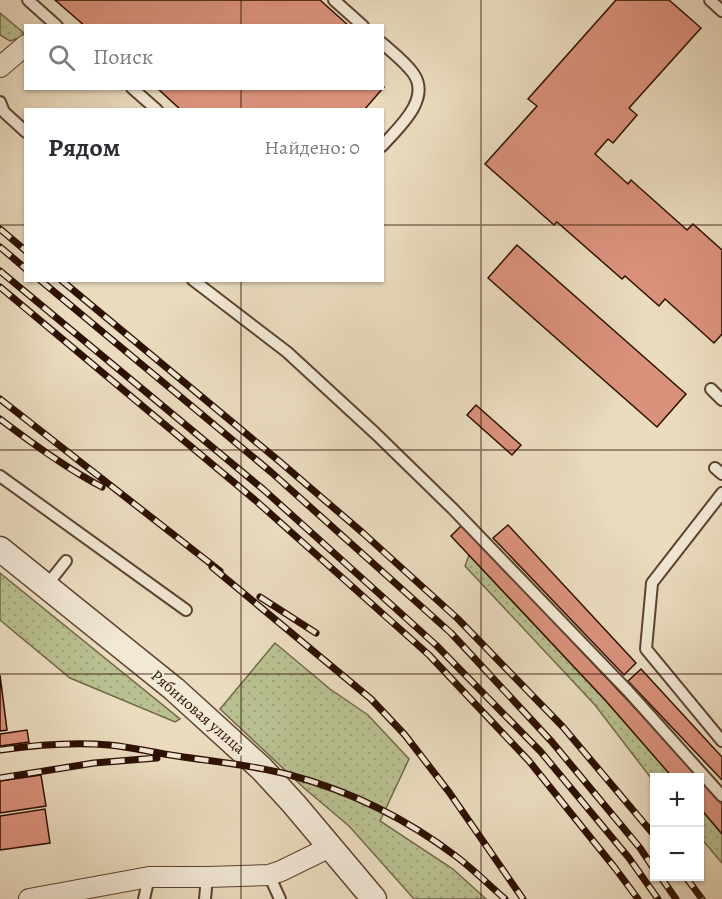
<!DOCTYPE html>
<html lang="ru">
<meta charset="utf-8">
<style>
body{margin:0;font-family:Alegreya,serif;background:#f7f7f7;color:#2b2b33}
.controls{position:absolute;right:18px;bottom:18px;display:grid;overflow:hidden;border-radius:0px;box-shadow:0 2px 4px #0004}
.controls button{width:54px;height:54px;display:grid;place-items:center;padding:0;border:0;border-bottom:2px solid #e1e1e2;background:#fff;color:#2b2b33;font:30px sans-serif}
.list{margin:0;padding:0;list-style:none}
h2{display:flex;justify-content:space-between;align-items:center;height:78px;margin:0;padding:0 24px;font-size:26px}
h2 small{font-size:20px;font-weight:400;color:#7c7c81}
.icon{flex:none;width:33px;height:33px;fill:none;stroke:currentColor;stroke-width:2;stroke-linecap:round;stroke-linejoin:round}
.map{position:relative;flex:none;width:722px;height:899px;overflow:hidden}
.search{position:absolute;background:#fff;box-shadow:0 2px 4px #0004;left:24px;top:24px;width:360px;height:66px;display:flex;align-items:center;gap:15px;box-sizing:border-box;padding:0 21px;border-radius:0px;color:#7c7c81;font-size:22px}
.panel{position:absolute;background:#fff;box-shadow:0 2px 4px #0004;left:24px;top:108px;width:360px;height:174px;border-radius:0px}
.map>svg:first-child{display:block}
.grass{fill:url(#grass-dots);stroke:#736848;stroke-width:1.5}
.building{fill:#db927d;stroke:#2d1000;stroke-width:1.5}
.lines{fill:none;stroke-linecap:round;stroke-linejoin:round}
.service-casing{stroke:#5c4330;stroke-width:14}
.minor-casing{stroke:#5c4330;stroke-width:22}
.tertiary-casing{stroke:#5c4330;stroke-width:27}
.service{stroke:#f2e8d6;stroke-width:10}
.minor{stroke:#f2e8d6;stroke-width:20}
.tertiary{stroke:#f2e8d6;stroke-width:24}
.rail-casing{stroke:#2d1000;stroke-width:7}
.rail{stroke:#f2e8d6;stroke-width:4.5;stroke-dasharray:14;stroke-linecap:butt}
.grid{fill:none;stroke:#2d1000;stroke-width:1.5;stroke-opacity:0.55}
.labels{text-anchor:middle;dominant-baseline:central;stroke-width:4.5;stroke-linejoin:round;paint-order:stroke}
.street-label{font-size:16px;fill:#2d1000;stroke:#f2e8d6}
</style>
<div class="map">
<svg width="722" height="899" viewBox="0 0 722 899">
<defs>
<pattern id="grass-dots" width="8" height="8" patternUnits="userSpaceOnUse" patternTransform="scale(1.5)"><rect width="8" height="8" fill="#b9c091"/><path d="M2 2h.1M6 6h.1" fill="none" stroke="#9fa47b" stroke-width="1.8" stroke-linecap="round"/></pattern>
</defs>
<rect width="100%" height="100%" fill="#ebdcc0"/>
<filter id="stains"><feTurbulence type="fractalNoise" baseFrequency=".00333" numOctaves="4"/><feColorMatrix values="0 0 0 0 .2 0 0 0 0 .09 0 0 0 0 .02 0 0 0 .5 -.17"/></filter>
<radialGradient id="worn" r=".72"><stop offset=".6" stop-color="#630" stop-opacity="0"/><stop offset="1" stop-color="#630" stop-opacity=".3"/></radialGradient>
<!-- grass -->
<path class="grass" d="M0 13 24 33 20 38 10 41 0 35Z
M469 555 606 701 673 777 654 778V782L595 705 465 566Z
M0 573 180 719 175 722 70 678 0 620Z
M275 643 330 689 368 715 409 759 380 821 453 869 486 899H414L349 826 304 788 220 709Z
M700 808 722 834V863L700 837Z"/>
<!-- building -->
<path class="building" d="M55 0H320L349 26H85Z
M616 0H669L701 28 629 108 637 115 613 143 608 139 595 154 628 184 631 180 687 230 693 224 722 250V334L714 343 665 299 659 306 625 276 622 279 557 222 554 225 485 164 537 106 528 99Z
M382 86 384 87 364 110H181L157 88H382Z
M517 245 686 394 657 427 488 278Z
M476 405 521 445 512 455 467 415Z
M462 525 684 760 699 778H673L606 701 451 536Z
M508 525 636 663 624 675 493 538Z
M641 669 722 757V780L628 681Z
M0 675 7 730 0 731Z
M27 730 29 742 0 746V734Z
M41 775 46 806 0 813V781Z
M700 778 722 804V834L700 808Z
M45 809 50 843 0 850V816Z"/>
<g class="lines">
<!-- service casing -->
<g class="service-casing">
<path id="service" d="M28 0 57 26
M334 0 363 26
M710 0 722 11
M382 43C392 52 405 62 413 73 432 99 398 128 382 146
M132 88 157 110
M0 102 4 112 26 132
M193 280 287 352 375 433 453 509 628 691 722 796
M711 389 722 400
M715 468 722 474
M0 476 186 610
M722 493 652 583 646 649 722 741
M47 585 66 561
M269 875 280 899
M144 899 149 877
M205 899 207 877"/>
</g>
<!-- minor casing -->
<g class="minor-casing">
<path id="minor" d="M0 67 26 45
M29 899 149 877H207L269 875 281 871 330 847"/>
</g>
<!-- tertiary casing -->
<g class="tertiary-casing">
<path id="tertiary" d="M0 549 174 689 262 769 294 804 374 899"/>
</g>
<!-- service -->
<use href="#service" class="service"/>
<!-- minor -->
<use href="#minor" class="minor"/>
<!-- tertiary -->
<use href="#tertiary" class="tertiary"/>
<!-- rail casing -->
<g class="rail-casing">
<path id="rail" d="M0 229 26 251
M0 247 26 269
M0 271 264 490 436 645 541 752 629 858 658 899
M40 280 271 472 451 633 552 742 640 848 654 869
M61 280 279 461 363 533 458 619 563 727 654 835
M0 287 255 500 429 655 529 761 615 868 638 899
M0 399 220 571
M0 419C33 444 66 468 102 487
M212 567 371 699 405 735 449 792 523 899
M260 597 316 633
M0 750C36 745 73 742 109 745 132 747 155 753 177 756 215 762 253 765 290 775 350 791 407 819 457 857 474 870 489 885 505 899
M0 778 94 763 157 758
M660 876 676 899
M685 876 702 899"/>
</g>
<!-- rail -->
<use href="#rail" class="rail"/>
</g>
<!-- grid -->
<path class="grid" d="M241 0V26M481 0V899M241 88V110M0 225H26M382 225H722M241 280V899M0 450H722M0 674H722"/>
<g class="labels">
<!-- street labels -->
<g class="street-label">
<text transform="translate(198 712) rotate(41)">Рябиновая улица</text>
</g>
</g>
<rect width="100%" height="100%" filter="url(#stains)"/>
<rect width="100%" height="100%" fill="url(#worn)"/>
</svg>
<div class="controls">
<button>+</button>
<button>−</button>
</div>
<div class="search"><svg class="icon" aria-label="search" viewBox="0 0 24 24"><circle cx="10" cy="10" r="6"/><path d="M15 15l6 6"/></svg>Поиск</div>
<section class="panel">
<h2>Рядом<small>Найдено: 0</small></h2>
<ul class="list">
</ul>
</section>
</div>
